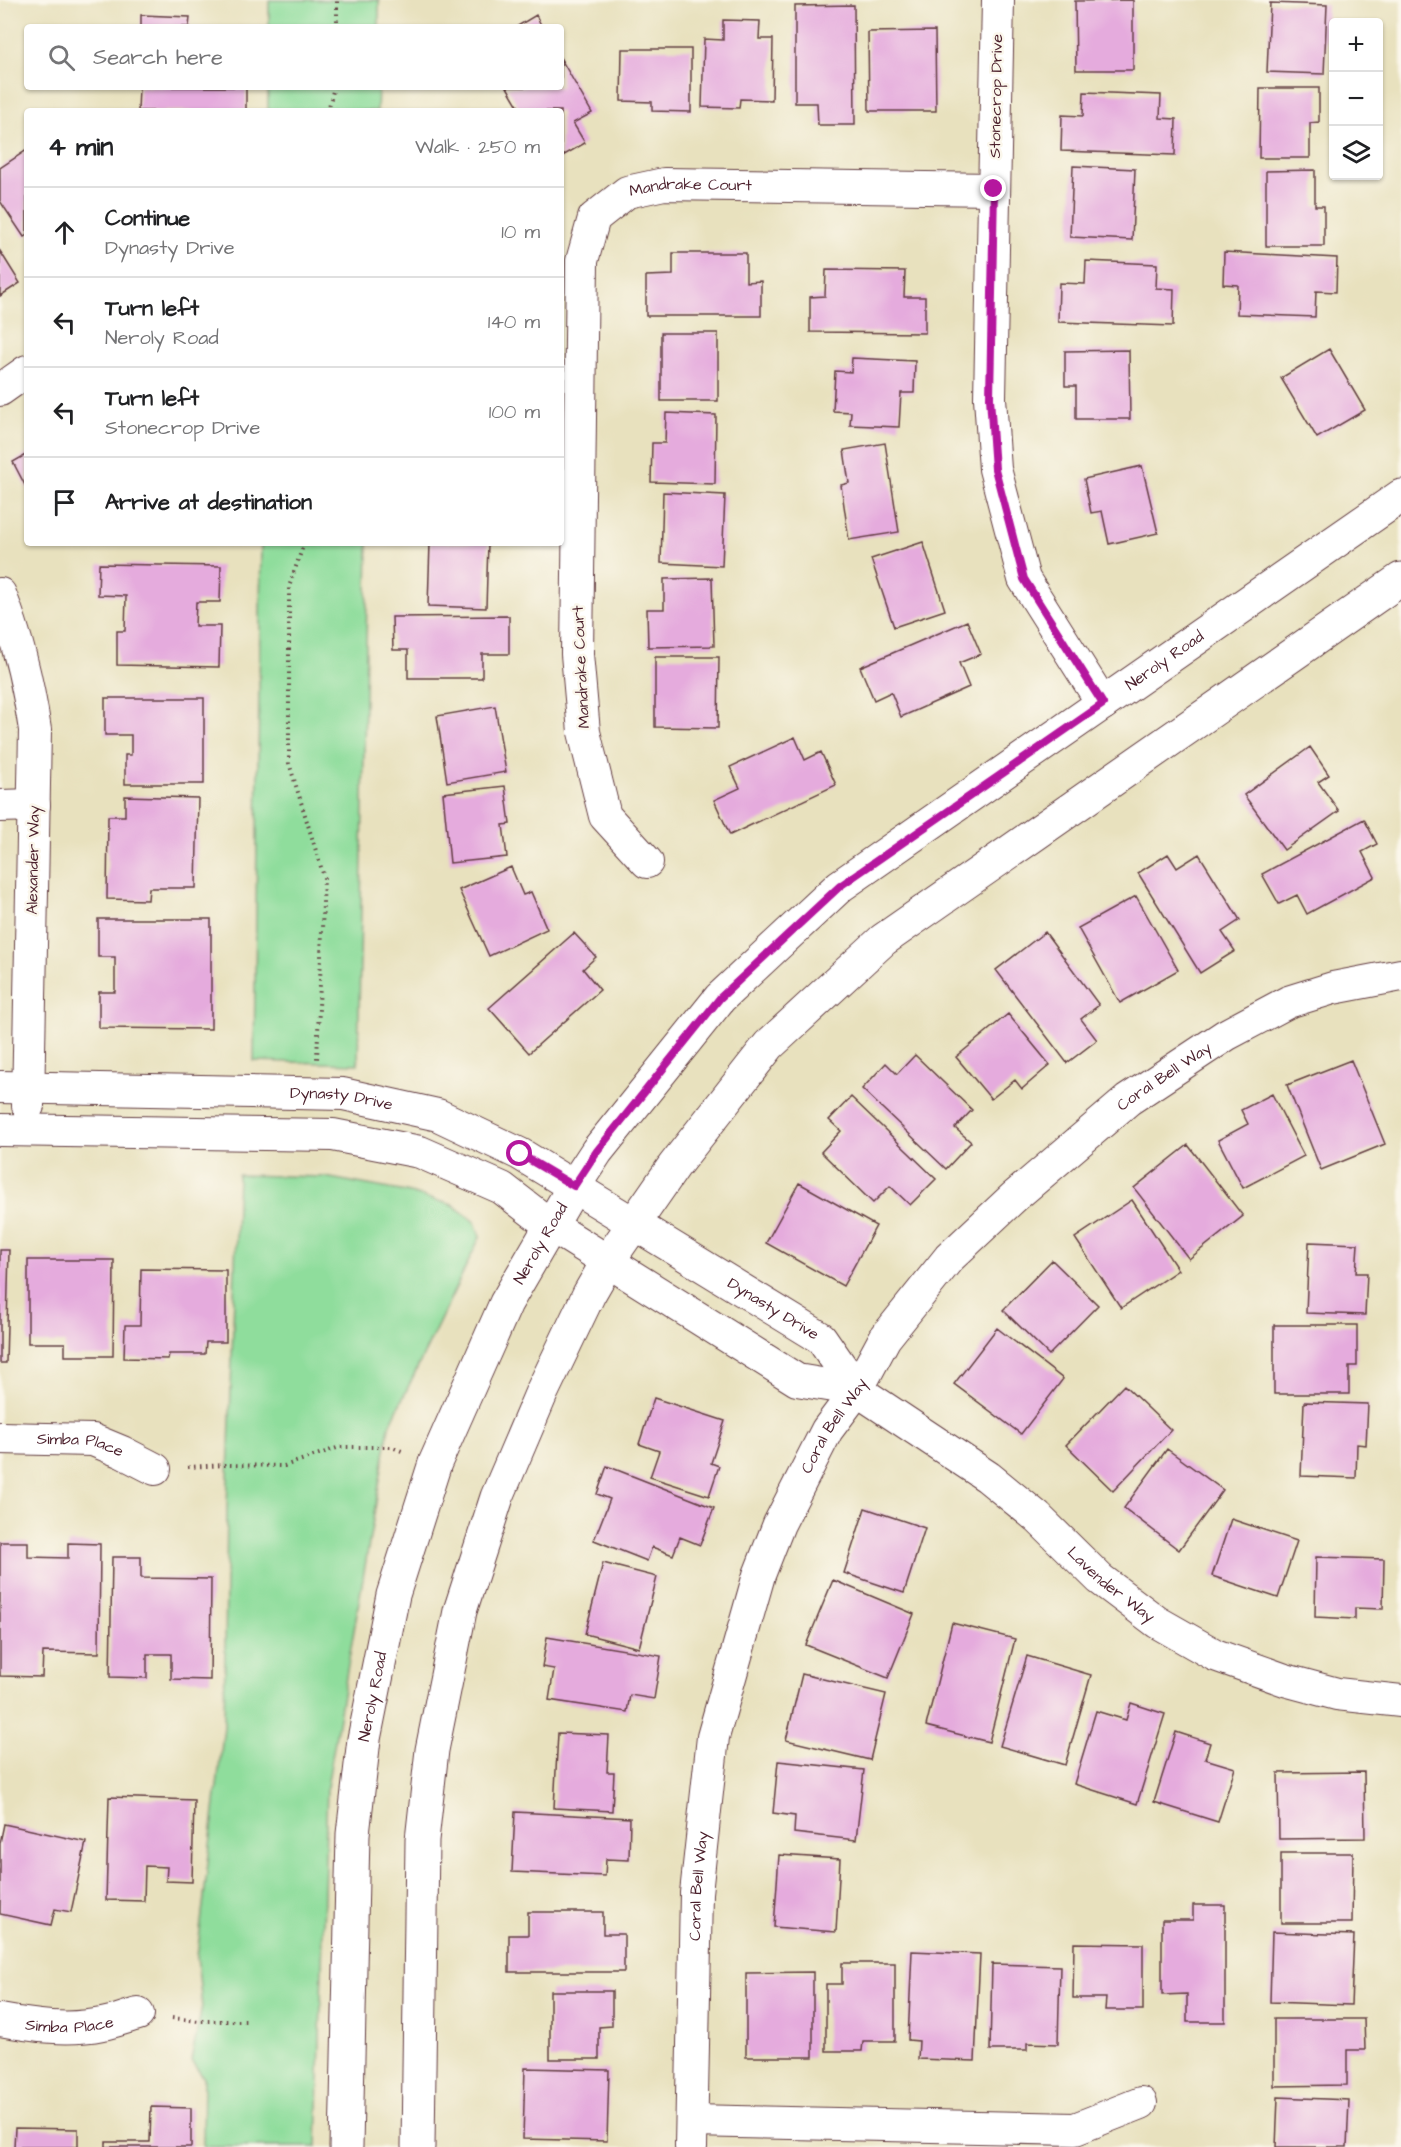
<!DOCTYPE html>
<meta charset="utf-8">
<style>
body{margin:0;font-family:"Architects Daughter",sans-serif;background:#f6f6f6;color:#202124}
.controls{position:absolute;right:18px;top:18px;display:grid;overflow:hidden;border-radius:6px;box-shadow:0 2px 4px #0004}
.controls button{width:54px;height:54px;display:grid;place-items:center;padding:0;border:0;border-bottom:2px solid #e0e0e0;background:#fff;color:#202124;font:30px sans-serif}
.stop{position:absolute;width:18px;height:18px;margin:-14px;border:4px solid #b5179e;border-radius:50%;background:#fff}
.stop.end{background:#b5179e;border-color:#fff;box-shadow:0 2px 6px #0008}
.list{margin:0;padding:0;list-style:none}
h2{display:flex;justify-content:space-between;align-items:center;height:78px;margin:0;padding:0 24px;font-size:26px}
h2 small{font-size:20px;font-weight:400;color:#757577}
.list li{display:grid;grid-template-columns:39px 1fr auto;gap:18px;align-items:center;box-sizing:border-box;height:90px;padding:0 24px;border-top:2px solid #e0e0e0}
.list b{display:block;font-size:22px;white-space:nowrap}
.list p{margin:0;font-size:20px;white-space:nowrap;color:#757577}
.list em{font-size:20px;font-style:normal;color:#757577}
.icon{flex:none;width:33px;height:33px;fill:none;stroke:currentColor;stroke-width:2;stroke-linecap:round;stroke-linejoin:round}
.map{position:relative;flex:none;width:1401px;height:2147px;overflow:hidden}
.search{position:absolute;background:#fff;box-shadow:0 2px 4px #0004;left:24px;top:24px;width:540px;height:66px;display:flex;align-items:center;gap:15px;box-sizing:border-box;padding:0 21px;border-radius:6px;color:#757577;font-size:22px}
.panel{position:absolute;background:#fff;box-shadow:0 2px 4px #0004;left:24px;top:108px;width:540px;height:438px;border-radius:6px}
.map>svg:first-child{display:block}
.green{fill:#8fdd9c;stroke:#6c7e64;stroke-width:1.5}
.building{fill:#e5abdd}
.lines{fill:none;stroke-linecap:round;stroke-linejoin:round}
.minor-casing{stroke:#623c41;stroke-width:34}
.tertiary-casing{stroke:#623c41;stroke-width:35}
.path{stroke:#623c41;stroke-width:4;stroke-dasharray:1.5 4.5;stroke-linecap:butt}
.minor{stroke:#fff;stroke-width:32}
.tertiary{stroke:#fff;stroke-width:33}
.route{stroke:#b5179e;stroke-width:8}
.labels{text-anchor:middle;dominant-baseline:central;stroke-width:5;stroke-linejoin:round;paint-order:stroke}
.street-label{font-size:16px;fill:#4a1f2b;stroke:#fbf7ec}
</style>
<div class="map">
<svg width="1401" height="2147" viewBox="0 0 1401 2147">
<rect width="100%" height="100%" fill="#fbf7ec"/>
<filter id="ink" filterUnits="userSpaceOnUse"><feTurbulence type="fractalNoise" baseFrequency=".0167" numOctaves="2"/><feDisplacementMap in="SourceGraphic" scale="12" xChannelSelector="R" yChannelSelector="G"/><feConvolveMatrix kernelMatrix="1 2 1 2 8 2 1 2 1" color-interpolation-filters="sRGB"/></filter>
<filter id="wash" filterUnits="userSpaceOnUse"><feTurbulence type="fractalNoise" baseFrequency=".008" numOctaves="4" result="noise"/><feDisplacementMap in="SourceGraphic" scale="24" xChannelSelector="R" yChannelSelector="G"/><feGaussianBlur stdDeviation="1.35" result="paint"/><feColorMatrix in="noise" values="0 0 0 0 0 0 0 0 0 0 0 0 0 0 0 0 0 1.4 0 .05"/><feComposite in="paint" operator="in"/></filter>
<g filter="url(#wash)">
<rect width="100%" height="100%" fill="#e8e1be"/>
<!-- green -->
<path class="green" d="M269 0H379V27H269Z
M268 87H378L377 111H268Z
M261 543H368L358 1064 254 1061Z
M238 1175 325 1177 406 1192 453 1205 475 1222 480 1237 389 1427 327 1787 317 2147H203L204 2078 191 2061 202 2007 197 1957 224 1726 227 1509Z"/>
<g id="blocks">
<!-- building -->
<path class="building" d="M1133 0V70H1076L1075 1Z
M1270 3 1327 5 1324 74 1267 72Z
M854 5 855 125H818L817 103H795V6Z
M141 15 190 17 189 27H141Z
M536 15 542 27H516Z
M723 20 760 21 759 39H773L772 100 740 99 739 108 702 107 704 39 723 40Z
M935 31 936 111H869L868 32Z
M622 49H691V112L652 111V102L621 101Z
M561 59 592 113 573 123 585 143 561 157V111H521L507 87H561Z
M139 87H246V111H138Z
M1260 88H1319V122L1310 123V158H1259Z
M1084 92 1161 95 1160 118 1176 119 1175 155 1061 151 1062 115 1083 116Z
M27 150V235L24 237 0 201V168Z
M1073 166 1135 169 1132 240 1070 237Z
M1315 170V206H1324V246H1266V171Z
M0 251 20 283 0 296Z
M1224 252 1337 258 1336 292 1316 291 1315 317 1237 314 1238 285 1223 284Z
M673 253H746V282L761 281V316H646V276L673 275Z
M1086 261 1157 264 1156 288 1174 289 1173 326 1058 322 1059 283 1085 284Z
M826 270 905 271 904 297H925V333L810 332V297L825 296Z
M661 333H718V401H661Z
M1329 349 1365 410 1317 438 1281 378Z
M1129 350 1130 419H1076V386H1065V351Z
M852 358 915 361 914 393H901L899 427 850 425 851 412 833 411 835 371 851 372Z
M666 413 716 415 715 484 651 482 652 443H665Z
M885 443 899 532 849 540 841 485 849 483 844 450Z
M27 454V489L13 462Z
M1142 466 1158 533 1109 544 1102 511 1091 513 1084 479Z
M663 492 725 495 722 566 661 563Z
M923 542 945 610 894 627 871 559Z
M430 543H488L486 608 428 606Z
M99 564 221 566 220 602H196L195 626H220L219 667 117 665V631H125L126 596 98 595Z
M712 578 714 646 648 647 647 609H664V579Z
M509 616V654H482V678H408V650H393L392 617Z
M967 621 981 654 959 663 969 687 901 717 891 692 874 700 860 667Z
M655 657H719L718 728 655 727Z
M105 698H204V784H125V755H131V735H105Z
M495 706 506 772 447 782 437 716Z
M795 737 805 760 821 752 836 785 730 835 714 800 740 788 730 767Z
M1310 747 1329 775 1318 782 1339 811 1284 850 1244 795Z
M505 786 510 824 503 825 507 857 450 863 443 793Z
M125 796 198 798 196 888H149L148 900 107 899 108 816H125Z
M1364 819 1377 844 1362 852 1375 877 1307 914 1297 895 1279 904 1262 874Z
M1168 854 1177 868 1199 854 1240 920 1222 932 1235 951 1200 973 1138 873Z
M511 867 523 895 531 892 547 929 489 956 459 890Z
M1136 896 1178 970 1120 1003 1078 928Z
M98 919H211V1029L99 1028V992H115V957H98Z
M1045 932 1099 1005 1081 1019 1097 1040 1067 1063 996 970Z
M574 933 596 957 583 969 600 990 529 1053 489 1008Z
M1008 1014 1050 1065 1022 1089 1015 1080 991 1099 956 1057Z
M915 1055 972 1110 955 1128 971 1142 946 1169 862 1089 886 1063 897 1074Z
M1351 1060 1385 1144 1321 1170 1287 1085Z
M1272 1094 1304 1156 1243 1188 1218 1140 1248 1124 1241 1110Z
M851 1097 936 1179 910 1205 890 1186 873 1203 821 1152 841 1131 829 1120Z
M1188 1145 1243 1216 1189 1259 1134 1188Z
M799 1183 876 1226 843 1286 766 1243Z
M1132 1200 1178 1270 1121 1308 1075 1238Z
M1309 1242 1358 1244 1356 1273H1367L1365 1315 1306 1313Z
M0 1250H9L6 1363H0Z
M28 1260H114L113 1356H65V1343H28Z
M1052 1260 1098 1305 1049 1355 1003 1310Z
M141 1269 226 1270V1342H206L205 1354H169L168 1359 124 1358 125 1325H140Z
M1274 1325H1357V1366H1349V1394H1274Z
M997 1328 1063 1379 1021 1434 954 1384Z
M1124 1385 1171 1430 1113 1491 1066 1445Z
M654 1398 725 1421 711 1463 719 1466 709 1496 650 1477 659 1451 639 1444Z
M1304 1402 1368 1404 1366 1445 1357 1444 1356 1478 1301 1476Z
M1167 1449 1223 1490 1179 1550 1124 1508Z
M607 1466 714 1508 700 1545 680 1537 673 1555 652 1547 647 1561 594 1540 610 1499 597 1494Z
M865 1508 925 1528 904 1593 844 1573Z
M1231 1519 1297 1541 1278 1598 1212 1576Z
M0 1542H28V1557L68 1558V1543L100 1544 99 1653 43 1652 42 1677 0 1676Z
M112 1557H141V1578L211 1579 210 1680 171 1679V1654H147V1678L110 1677Z
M1316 1557 1384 1559 1383 1609 1355 1608V1619L1315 1617Z
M603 1563 657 1577 639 1648 585 1634Z
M833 1580 914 1614 888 1678 806 1645Z
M952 1623 1015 1639 989 1742 926 1726Z
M547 1637 661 1656 654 1699 630 1695 627 1712 549 1700 554 1669 542 1667Z
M1027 1656 1091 1675 1065 1765 1000 1746Z
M802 1674 886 1694 870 1760 786 1740Z
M1131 1703 1165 1714 1137 1804 1074 1784 1096 1711 1126 1720Z
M1176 1732 1210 1743 1205 1759 1235 1768 1218 1822 1154 1802Z
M558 1733 609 1735 607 1772H614L612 1811 554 1808Z
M778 1761 864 1770 856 1840 794 1833 795 1816 773 1813Z
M1364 1772 1365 1838 1279 1839 1278 1773Z
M109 1797 194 1800 192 1882 166 1881 167 1867 145 1866 144 1901 106 1900Z
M515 1812 630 1818 629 1860 606 1859 605 1876 512 1872Z
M4 1824 86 1842 71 1912 55 1909 51 1925 0 1914V1843Z
M1281 1853H1353L1352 1923H1281Z
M779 1855 840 1859 836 1932 774 1927Z
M1193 1905H1225V2022H1187V1994L1162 1995V1920H1193Z
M528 1912H603V1934H624V1972H509V1935H528Z
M1272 1932 1354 1935 1351 2005 1270 2002Z
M1074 1943 1143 1944V2010H1105L1106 1998H1073Z
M912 1951 980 1954 975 2061 918 2059 919 2041 908 2040Z
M842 1963H895V2041H863L862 2051H826V1984H842Z
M992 1964 1060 1966 1058 2044 1027 2043V2050H990Z
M813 1972V2057H746V1973Z
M550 1991H612V2026L599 2027V2059H550Z
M1274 2019H1364L1365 2050H1347V2085L1274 2086Z
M525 2068 609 2070 607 2141 523 2139Z
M1278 2097 1349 2100 1347 2147H1276Z
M151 2107 191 2108V2147H106V2142H150Z
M15 2128 78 2129V2147H14Z"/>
</g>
</g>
<g filter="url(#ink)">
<use href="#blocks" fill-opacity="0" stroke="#623c41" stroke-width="1.5"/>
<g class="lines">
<!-- minor casing -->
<g class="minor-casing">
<g id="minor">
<path d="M998 0 990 398 995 469 1024 579 1103 704"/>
<path d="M0 390 27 371"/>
<path d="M0 594C18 639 28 683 35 730L28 1106"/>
<path d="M0 806 34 805"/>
<path id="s1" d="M647 862 605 816 584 732 577 654 582 261 594 218 627 192 664 184 994 189"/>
<path id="s2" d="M0 1087 343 1094 438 1115 520 1154 821 1338 857 1390 988 1477 1037 1517 1100 1579 1157 1622 1215 1655 1285 1680 1337 1694 1401 1701"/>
<path d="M0 1130 333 1135 420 1152 502 1188 550 1225 797 1380 857 1390"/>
<path id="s3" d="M0 1438 93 1440 122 1452 155 1469"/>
<path id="s4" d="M0 2020C33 2026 68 2031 102 2024 114 2022 126 2017 138 2014"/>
<path d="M692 2121 1075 2129 1141 2103"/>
<path id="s5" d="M691 2147 696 1893 713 1737 759 1575 779 1524 827 1430 857 1390 885 1338 949 1258 1014 1197 1128 1100 1226 1035 1288 1002 1333 988 1401 975"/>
</g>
</g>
<!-- tertiary casing -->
<g class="tertiary-casing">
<g id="tertiary">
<path id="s6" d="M346 2147 353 1834 364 1739 393 1595 435 1463 506 1303 574 1186 597 1151 720 998 840 886 1401 496"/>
<path d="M418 2147 422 1840 432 1750 460 1611 497 1497 541 1394 589 1294 608 1261 674 1166 769 1045 883 940 1401 579"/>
</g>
</g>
<!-- path -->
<path class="path" d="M337 27V0
M328 111 334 87
M304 543 289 587V763L324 877 317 1060
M188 1467 226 1465 284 1466 340 1447H392L402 1451
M172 2018 199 2021H246"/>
<!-- minor -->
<use href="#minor" class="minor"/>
<!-- tertiary -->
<use href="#tertiary" class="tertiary"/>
</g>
</g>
<g class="lines" filter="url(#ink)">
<!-- route -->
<path class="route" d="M520 1154 574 1186 597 1151 720 998 840 886 1103 704 1024 579 995 469 990 398 994 189"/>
</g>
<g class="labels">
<!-- street labels -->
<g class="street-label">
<text transform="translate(996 96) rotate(-89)">Stonecrop Drive</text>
<text stroke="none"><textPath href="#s1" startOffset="771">Mandrake Court</textPath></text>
<text stroke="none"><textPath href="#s6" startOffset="1802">Neroly Road</textPath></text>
<text transform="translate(581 667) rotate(-93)">Mandrake Court</text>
<text transform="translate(33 860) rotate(-89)">Alexander Way</text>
<text stroke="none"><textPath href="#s5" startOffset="1233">Coral Bell Way</textPath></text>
<text stroke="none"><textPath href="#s2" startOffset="342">Dynasty Drive</textPath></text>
<text stroke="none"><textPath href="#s6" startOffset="938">Neroly Road</textPath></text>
<text stroke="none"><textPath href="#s2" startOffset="828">Dynasty Drive</textPath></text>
<text stroke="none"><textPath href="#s5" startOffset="747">Coral Bell Way</textPath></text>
<text stroke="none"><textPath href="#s3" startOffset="81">Simba Place</textPath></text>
<text stroke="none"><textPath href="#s2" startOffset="1268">Lavender Way</textPath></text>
<text stroke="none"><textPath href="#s6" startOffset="452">Neroly Road</textPath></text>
<text stroke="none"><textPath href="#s5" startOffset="261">Coral Bell Way</textPath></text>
<text stroke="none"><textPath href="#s4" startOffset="70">Simba Place</textPath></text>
</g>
</g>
</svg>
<div class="controls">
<button>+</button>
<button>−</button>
<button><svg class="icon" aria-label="layers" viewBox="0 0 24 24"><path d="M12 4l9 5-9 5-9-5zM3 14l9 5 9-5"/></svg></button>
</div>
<div class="stop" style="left:520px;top:1154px"></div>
<div class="stop end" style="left:994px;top:189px"></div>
<div class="search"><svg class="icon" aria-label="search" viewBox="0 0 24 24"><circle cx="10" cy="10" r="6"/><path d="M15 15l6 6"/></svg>Search here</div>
<section class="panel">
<h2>4 min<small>Walk · 250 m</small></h2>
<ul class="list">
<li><svg class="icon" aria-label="ahead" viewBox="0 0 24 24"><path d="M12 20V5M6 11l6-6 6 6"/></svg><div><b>Continue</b><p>Dynasty Drive</p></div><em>10 m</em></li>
<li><svg class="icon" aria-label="left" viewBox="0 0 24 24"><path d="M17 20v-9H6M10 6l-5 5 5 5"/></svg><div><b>Turn left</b><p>Neroly Road</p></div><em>140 m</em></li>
<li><svg class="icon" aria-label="left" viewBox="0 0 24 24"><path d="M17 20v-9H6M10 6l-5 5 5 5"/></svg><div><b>Turn left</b><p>Stonecrop Drive</p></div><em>100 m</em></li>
<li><svg class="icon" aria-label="arrive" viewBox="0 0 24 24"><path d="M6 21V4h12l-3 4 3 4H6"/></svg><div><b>Arrive at destination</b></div></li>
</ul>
</section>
</div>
